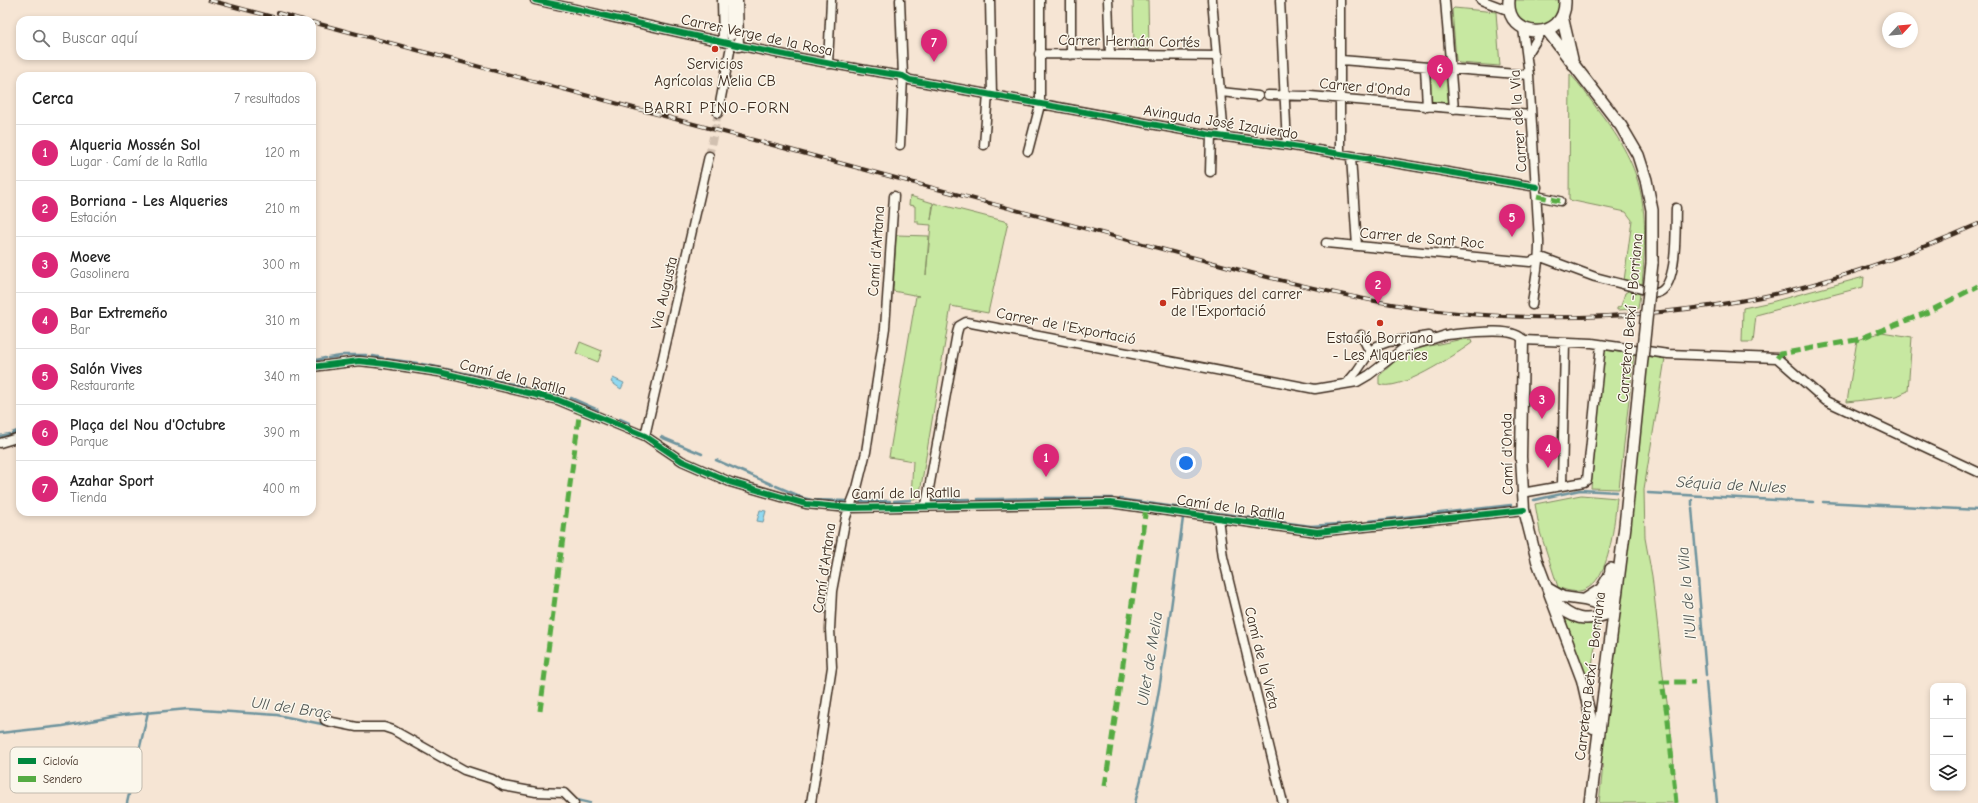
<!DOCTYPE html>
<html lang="es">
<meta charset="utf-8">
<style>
body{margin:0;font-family:"Comic Neue",sans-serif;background:#f6f6f6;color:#222}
.controls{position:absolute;right:12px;bottom:12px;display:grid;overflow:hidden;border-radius:8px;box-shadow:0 2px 6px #0003}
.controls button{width:36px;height:36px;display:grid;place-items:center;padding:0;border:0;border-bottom:1px solid #e0e0e0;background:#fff;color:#222;font:20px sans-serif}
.compass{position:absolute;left:1882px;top:12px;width:36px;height:36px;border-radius:50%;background:#fff;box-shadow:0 2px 6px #0003;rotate:64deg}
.you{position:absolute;left:1186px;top:463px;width:14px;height:14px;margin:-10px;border:3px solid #fff;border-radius:50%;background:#1a73e8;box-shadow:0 0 0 6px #1a73e833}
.badge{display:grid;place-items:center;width:26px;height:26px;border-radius:50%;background:#db2777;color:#fff;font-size:13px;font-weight:700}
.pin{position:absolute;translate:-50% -33px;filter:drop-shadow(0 1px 2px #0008)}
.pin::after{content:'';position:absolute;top:21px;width:14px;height:12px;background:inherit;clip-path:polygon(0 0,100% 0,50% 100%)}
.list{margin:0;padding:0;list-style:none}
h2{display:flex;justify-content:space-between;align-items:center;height:52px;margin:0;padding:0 16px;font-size:17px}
h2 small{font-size:13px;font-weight:400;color:#767676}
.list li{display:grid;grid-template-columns:26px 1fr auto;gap:12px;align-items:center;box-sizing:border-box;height:56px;padding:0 16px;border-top:1px solid #e0e0e0}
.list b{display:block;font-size:15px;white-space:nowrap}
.list p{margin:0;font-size:13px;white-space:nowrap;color:#767676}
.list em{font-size:13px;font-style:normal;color:#767676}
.icon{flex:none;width:22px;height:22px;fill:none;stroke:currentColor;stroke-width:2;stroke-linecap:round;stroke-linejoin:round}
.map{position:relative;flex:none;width:1978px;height:803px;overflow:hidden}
.search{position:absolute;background:#fff;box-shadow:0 2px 6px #0003;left:16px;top:16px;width:300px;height:44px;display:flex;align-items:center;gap:10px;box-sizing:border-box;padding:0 14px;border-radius:12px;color:#767676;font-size:15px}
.panel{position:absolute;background:#fff;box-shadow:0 2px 6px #0003;left:16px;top:72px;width:300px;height:444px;border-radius:12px}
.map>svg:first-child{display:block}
.green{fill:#c7e8a1;stroke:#818960}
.water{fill:#90d9f1;stroke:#6e939d}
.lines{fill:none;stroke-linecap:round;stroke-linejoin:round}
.stream{stroke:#6e939d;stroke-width:2.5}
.minor-tunnel{stroke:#d1c0b0;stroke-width:8;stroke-dasharray:8 4;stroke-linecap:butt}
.minor-casing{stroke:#3b2a1e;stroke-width:11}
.tertiary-casing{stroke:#3b2a1e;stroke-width:13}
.secondary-casing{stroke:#3b2a1e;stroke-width:14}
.minor{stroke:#fbf7ec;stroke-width:8}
.tertiary{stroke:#fbf7ec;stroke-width:10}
.secondary{stroke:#fbf7ec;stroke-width:11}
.rail-casing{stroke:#3b2a1e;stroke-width:4}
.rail{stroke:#fbf7ec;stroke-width:2.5;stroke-dasharray:8;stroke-linecap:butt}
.secondary-bridge-casing{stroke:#3b2a1e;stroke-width:14;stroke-linecap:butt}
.secondary-bridge{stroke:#fbf7ec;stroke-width:11}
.quiet{stroke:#55ab43;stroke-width:5;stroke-dasharray:10 5;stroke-linecap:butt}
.cycleway-casing{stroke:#fbf7ec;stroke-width:8}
.cycleway{stroke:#00873e;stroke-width:6}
.poi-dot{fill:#c8321e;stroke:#fbf7ec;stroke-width:1.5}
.labels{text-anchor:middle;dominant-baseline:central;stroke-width:3;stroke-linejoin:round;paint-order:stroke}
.street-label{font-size:15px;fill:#3b2a1e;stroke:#fbf7ec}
.poi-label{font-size:15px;fill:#3b2a1e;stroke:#fbf7ec}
.neighbourhood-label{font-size:16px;letter-spacing:1px;fill:#3b2a1e;stroke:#fbf7ec}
.water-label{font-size:16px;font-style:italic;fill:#505653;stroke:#fbf7ec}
.key{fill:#fbf7ec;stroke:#c1baae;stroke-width:1}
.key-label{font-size:11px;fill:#3b2a1e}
</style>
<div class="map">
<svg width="1978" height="803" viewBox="0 0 1978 803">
<rect width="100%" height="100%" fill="#f6e5d4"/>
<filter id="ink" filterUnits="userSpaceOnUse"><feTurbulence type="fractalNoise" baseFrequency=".025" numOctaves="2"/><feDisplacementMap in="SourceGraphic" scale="8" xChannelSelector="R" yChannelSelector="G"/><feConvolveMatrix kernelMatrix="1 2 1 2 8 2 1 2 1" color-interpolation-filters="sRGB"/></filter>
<g filter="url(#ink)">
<!-- green -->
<path class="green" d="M1133 0H1148L1149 49 1134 48Z
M1513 0H1560C1560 35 1516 36 1513 0Z
M1454 8 1496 12 1500 66 1459 63 1456 60 1452 10Z
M1429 72 1450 73 1451 103 1430 102Z
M1570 74C1581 85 1589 98 1598 110 1647 173 1648 209 1642 286L1624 281 1632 220 1626 212 1569 200Z
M910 196 933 203 931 220 934 203 1008 222 988 313 951 306 919 499H911L913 461 889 457 916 296H919L893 291 896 235 929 236 926 275 931 225 918 224V221H915V206L909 205Z
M1864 277 1863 287 1756 315 1753 342H1742L1743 308 1771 302Z
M1630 290 1640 294 1638 309 1617 310V308L1621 306 1625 293Z
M1882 332 1912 337 1908 391 1897 396 1847 402 1857 340Z
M1472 339 1473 342 1469 345C1453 356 1398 393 1379 384V376L1406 351 1458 340Z
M580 342 602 351 598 362 576 353Z
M1604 350 1634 354 1619 489 1591 488Z
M1646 356 1665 359 1644 489 1645 538 1652 576 1664 683 1670 721 1677 803H1599L1603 765 1597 764Z
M1581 495 1617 498C1613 530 1609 611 1558 587L1540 532 1535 504Z
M1563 616C1576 621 1584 626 1598 623L1589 690Z"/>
<!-- water -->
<path class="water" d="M613 378 624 383 621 389 611 382Z
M760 510 766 511 763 522 757 521Z"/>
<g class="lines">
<!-- stream -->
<path class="stream" d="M343 355H366
M373 356 383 358
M328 358 341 356
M387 359 417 363
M312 361 325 358
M422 364 442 368
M446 369 503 382
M507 383 524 386
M533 388 546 391
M551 392 561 395
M571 398 598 410
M620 419 629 423
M12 433 20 430
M0 436 9 434
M661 437 702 454
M716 460 773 485
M776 486 802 497
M1648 493 1813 502
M803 498 812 500 848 501
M1045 498H1091
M1093 498H1112
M978 499H997
M997 499 1037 498
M1120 499 1133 501
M934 500 970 499
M1534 500 1580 490 1617 492
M858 501H863
M864 501H890
M894 501 911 500
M1134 501 1189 509
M1823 502 1978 510
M1692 505V500
M1692 508 1706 675
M1201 511 1241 516
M1414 516 1511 505
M1245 517 1311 526 1339 524
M1369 521 1413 516
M1706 682 1717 803
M0 733 63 726 123 715 188 709 277 715 327 725
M573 799 590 803
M127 803 148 712
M1135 803C1160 710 1170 613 1183 518"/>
<!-- minor-tunnel -->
<path class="minor-tunnel" d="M709 156 718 113"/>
<!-- minor casing -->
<g class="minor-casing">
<path id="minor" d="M535 0C657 27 779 57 903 76L910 80 1211 135 1287 145 1537 187
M722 0 723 42
M730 0 731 36
M738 0 739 47
M990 0 992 95
M1108 0 1110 55
M1212 0 1224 137
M1280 0 1287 145
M1445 0 1454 109
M1481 0 1510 11
M1523 28 1529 75 1539 240C1540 262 1534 283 1532 305
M1039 54 1218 56
M1071 55V0
M1527 55 1542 31
M1341 60 1529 75
M828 64 831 0
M1425 67 1427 107
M1221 92 1258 96
M1268 95 1310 96 1531 115
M718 113 730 51
M900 145 903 76 900 0
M984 145 988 94
M1028 151 1040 105V0
M1340 154V0
M1351 157 1357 246
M1210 172 1211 135
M1537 196 1560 201
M1326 243 1530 262 1541 257 1595 277 1657 293C1679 288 1675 227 1676 208
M1361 335 1370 352
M1445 335C1461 334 1515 325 1523 340L1592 343 1668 354 1777 358 1826 401 1978 472
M312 367 359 361 386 364 439 372 558 400 645 436 682 461 730 482 806 504 850 508 1110 503 1317 532 1524 510
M1347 383 1357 371 1370 352 1377 346 1388 342 1429 336
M645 436 709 156
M0 443 20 437
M1562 485 1565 343
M1522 493 1584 482 1587 480 1601 345
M926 505 957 333 959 326 966 322 1315 389 1357 382 1369 375 1404 348 1449 334
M1218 518 1223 557 1283 803
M325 715V720L327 721 357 727H384L393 730 464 770 492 779 503 786 536 792 564 793 574 803
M811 803 832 667 830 629 832 591 846 517 857 488 866 452 885 328 894 196"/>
</g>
<!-- tertiary casing -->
<g class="tertiary-casing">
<path id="tertiary" d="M1523 340 1521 457 1524 510 1537 561 1582 680 1593 728
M1549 589 1563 597 1584 600 1601 589 1610 574
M1584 600 1595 603 1610 613
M1554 601C1571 620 1586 623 1610 613"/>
</g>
<!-- secondary casing -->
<g class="secondary-casing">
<path id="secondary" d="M1509 0C1505 40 1567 43 1565 0
M1562 16 1572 59
M1547 30 1621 126 1638 155 1646 180 1652 210V263
M1606 609 1611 569
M1590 803 1625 526 1641 368"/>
</g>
<!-- minor -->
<use href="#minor" class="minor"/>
<!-- tertiary -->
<use href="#tertiary" class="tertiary"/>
<!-- secondary -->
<use href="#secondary" class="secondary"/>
<!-- rail casing -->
<g class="rail-casing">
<path id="rail" d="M209 0 284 20
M278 13 303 20
M312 22 1259 275C1333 293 1408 311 1485 315 1576 321 1671 315 1761 297 1836 281 1908 255 1978 224"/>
</g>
<!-- rail -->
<use href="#rail" class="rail"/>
<!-- secondary-bridge casing -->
<g class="secondary-bridge-casing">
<path id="secondary-bridge" d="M1641 368 1652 263"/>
</g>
<!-- secondary-bridge -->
<use href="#secondary-bridge" class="secondary-bridge"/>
<!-- quiet -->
<path class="quiet" d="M1537 196 1560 201
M1777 358 1780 354 1856 340 1926 313 1978 286
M540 711 580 409
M1105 786 1146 508
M1676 803 1668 720 1662 682H1695"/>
<!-- cycleway casing -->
<g class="cycleway-casing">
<path id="cycleway" d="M535 0C657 27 779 57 903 76L910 80 1211 135 1287 145 1537 187
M312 367 359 361 386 364 439 372 558 400 645 436 682 461 730 482 806 504 850 508 1110 503 1317 532 1524 510"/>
</g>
<!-- cycleway -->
<use href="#cycleway" class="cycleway"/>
</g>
</g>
<!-- markers -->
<g class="poi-dot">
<circle cx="715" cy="49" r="4"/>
<circle cx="1163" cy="303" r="4"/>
<circle cx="1380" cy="323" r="4"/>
</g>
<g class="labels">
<!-- street labels -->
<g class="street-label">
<text transform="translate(757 35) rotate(12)">Carrer Verge de la Rosa</text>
<text transform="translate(1129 41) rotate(1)">Carrer Hernán Cortés</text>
<text transform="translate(1365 87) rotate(5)">Carrer d'Onda</text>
<text transform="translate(1518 121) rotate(-94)">Carrer de la Via</text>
<text transform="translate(1221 122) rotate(9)">Avinguda José Izquierdo</text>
<text transform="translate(1422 238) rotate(5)">Carrer de Sant Roc</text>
<text transform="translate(876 251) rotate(-86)">Camí d'Artana</text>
<text transform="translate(664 293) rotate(-77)">Via Augusta</text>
<text transform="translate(1630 318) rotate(-85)">Carretera Betxí - Borriana</text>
<text transform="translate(1066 326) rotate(11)">Carrer de l'Exportació</text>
<text transform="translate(513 377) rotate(14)">Camí de la Ratlla</text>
<text transform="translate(1507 454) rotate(-91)">Camí d'Onda</text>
<text transform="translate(906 493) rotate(-1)">Camí de la Ratlla</text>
<text transform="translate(1231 507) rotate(8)">Camí de la Ratlla</text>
<text transform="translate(824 568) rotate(-82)">Camí d'Artana</text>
<text transform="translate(1262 658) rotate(76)">Camí de la Vieta</text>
<text transform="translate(1590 676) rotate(-83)">Carretera Betxí - Borriana</text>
</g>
<!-- poi labels -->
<g class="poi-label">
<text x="715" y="64">Servicios<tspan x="715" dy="17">Agrícolas Melia CB</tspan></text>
<text x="1171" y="294" text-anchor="start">Fàbriques del carrer<tspan x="1171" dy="17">de l'Exportació</tspan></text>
<text x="1380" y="338">Estació Borriana<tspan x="1380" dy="17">- Les Alqueries</tspan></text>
</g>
<!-- neighbourhood labels -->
<g class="neighbourhood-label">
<text x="717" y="108">BARRI PINO-FORN</text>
</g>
<!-- water labels -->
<g class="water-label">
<text transform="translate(1731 485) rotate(3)">Séquia de Nules</text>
<text transform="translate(1687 593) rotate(-95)">l'Ull de la Vila</text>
<text transform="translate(1150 659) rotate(-81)">Ullet de Melia</text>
<text transform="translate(291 708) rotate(8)">Ull del Braç</text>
</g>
</g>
<!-- legend -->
<rect x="10" y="747" width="132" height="46" rx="6" class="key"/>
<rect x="18" y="758" width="18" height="6" fill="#00873e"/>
<rect x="18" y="776" width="18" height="6" fill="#55ab43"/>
<g class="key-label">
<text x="43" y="765">Ciclovía</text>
<text x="43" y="783">Sendero</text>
</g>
</svg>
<div class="controls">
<button>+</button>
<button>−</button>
<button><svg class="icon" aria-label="layers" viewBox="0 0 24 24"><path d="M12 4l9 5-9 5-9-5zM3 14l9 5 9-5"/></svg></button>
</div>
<svg class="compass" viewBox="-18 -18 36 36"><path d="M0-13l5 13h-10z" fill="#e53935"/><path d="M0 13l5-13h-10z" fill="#767676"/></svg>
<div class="you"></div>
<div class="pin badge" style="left:1046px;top:477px">1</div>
<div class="pin badge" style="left:1378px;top:304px">2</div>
<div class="pin badge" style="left:1542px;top:419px">3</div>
<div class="pin badge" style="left:1548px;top:468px">4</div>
<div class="pin badge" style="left:1512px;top:237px">5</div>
<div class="pin badge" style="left:1440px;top:88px">6</div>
<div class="pin badge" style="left:934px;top:62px">7</div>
<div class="search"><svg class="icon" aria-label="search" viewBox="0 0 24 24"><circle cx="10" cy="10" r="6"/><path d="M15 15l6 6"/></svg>Buscar aquí</div>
<section class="panel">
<h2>Cerca<small>7 resultados</small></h2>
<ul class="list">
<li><span class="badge">1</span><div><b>Alqueria Mossén Sol</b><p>Lugar · Camí de la Ratlla</p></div><em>120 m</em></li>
<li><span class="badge">2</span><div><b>Borriana - Les Alqueries</b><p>Estación</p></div><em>210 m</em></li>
<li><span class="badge">3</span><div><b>Moeve</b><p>Gasolinera</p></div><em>300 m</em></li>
<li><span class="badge">4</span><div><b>Bar Extremeño</b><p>Bar</p></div><em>310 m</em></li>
<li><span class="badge">5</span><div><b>Salón Vives</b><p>Restaurante</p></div><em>340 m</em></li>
<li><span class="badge">6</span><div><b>Plaça del Nou d'Octubre</b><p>Parque</p></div><em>390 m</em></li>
<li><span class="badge">7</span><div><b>Azahar Sport</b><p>Tienda</p></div><em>400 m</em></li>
</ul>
</section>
</div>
